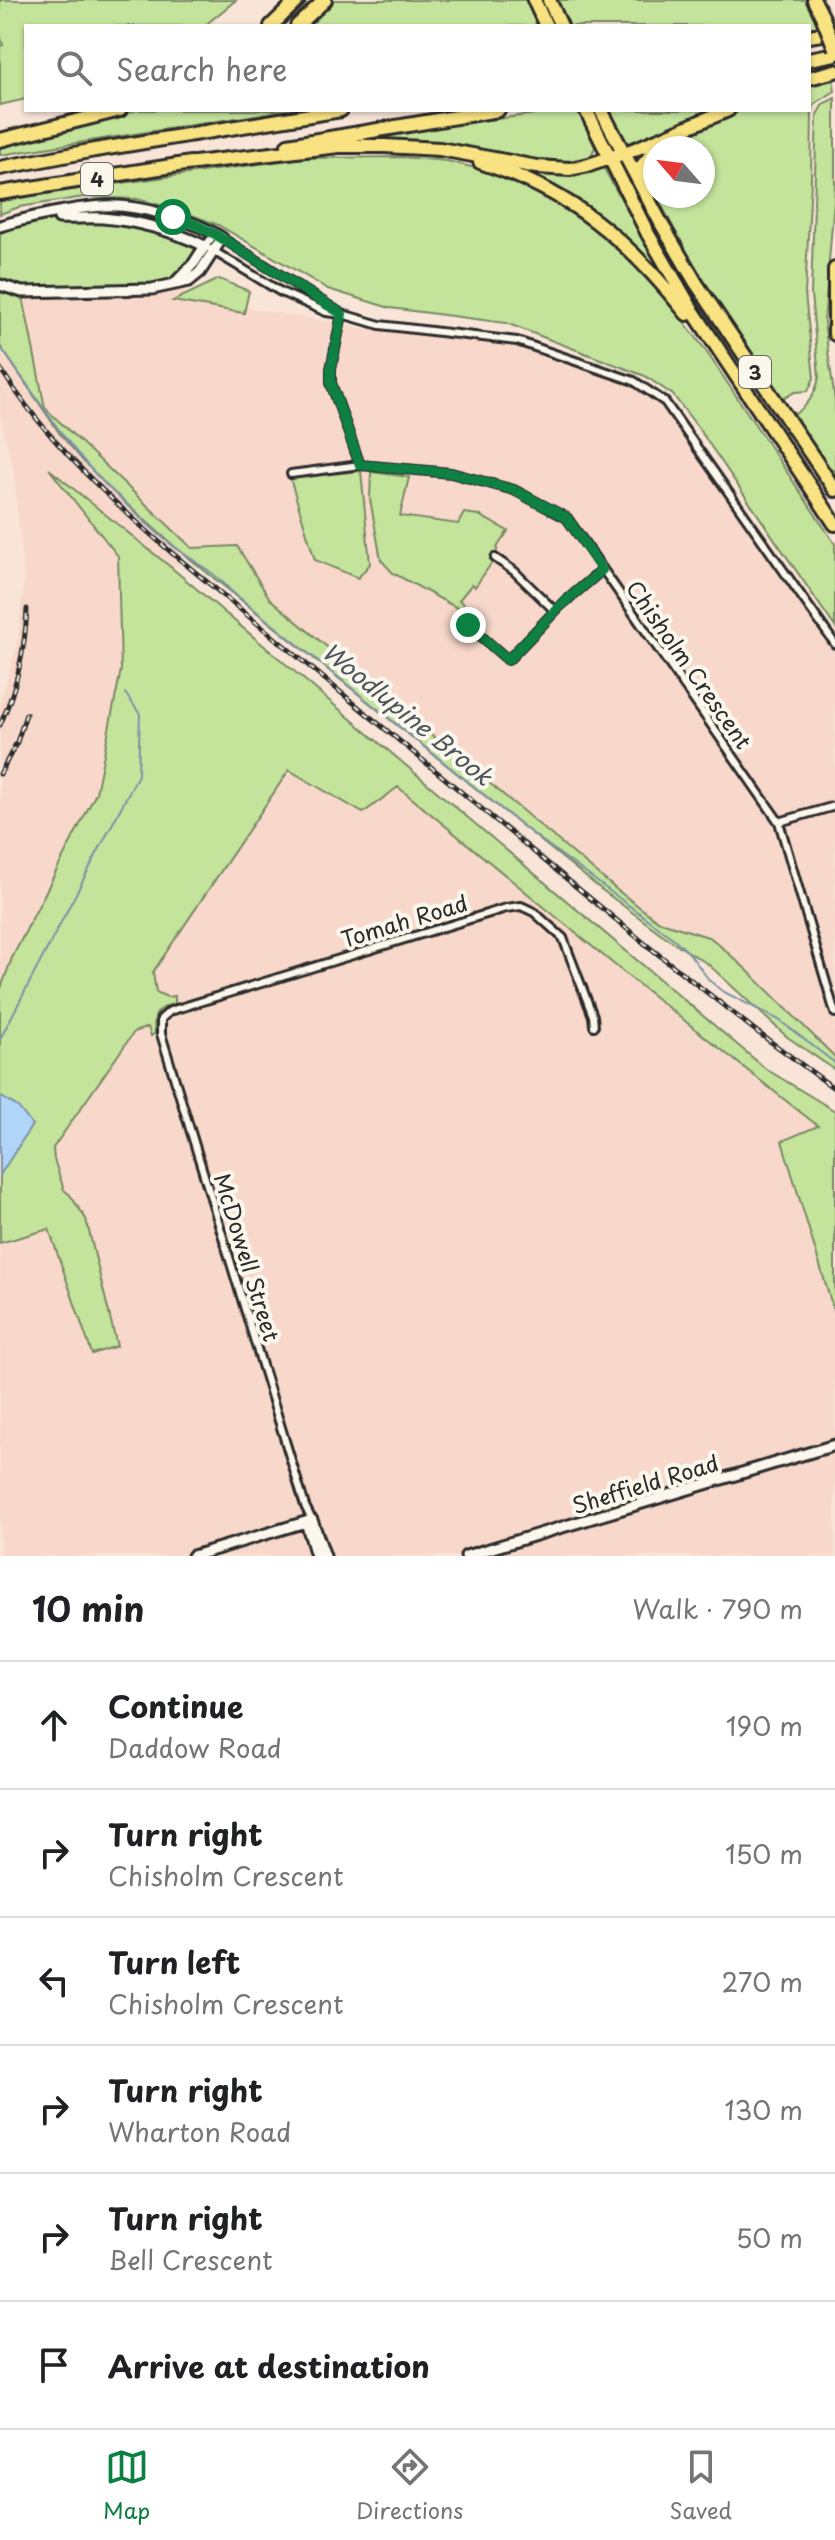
<!DOCTYPE html>
<meta charset="utf-8">
<style>
body{margin:0;font-family:"Playpen Sans",sans-serif;background:#f2f2f2;color:#202124}
.compass{position:absolute;left:643px;top:136px;width:72px;height:72px;border-radius:50%;background:#fff;box-shadow:0 2px 6px #0004;rotate:298deg}
.stop{position:absolute;width:24px;height:24px;margin:-18px;border:6px solid #0b8043;border-radius:50%;background:#fff}
.stop.end{background:#0b8043;border-color:#fff;box-shadow:0 2px 8px #0008}
.list{margin:0;padding:0;list-style:none}
h2{display:flex;justify-content:space-between;align-items:center;height:104px;margin:0;padding:0 32px;font-size:34px}
h2 small{font-size:26px;font-weight:400;color:#757577}
.list li{display:grid;grid-template-columns:52px 1fr auto;gap:24px;align-items:center;box-sizing:border-box;height:128px;padding:0 32px;border-top:2px solid #e0e0e0}
.list b{display:block;font-size:30px;white-space:nowrap}
.list p{margin:0;font-size:26px;white-space:nowrap;color:#757577}
.list em{font-size:26px;font-style:normal;color:#757577}
.icon{flex:none;width:44px;height:44px;fill:none;stroke:currentColor;stroke-width:2;stroke-linecap:round;stroke-linejoin:round}
.map{position:relative;flex:none;width:835px;height:1556px;overflow:hidden}
.search{position:absolute;background:#fff;box-shadow:0 2px 6px #0004;left:24px;right:24px;top:24px;height:88px;display:flex;align-items:center;gap:20px;box-sizing:border-box;padding:0 28px;border-radius:0px;color:#757577;font-size:30px}
.sheet{height:872px;background:#fff}
nav{display:flex;justify-content:space-around;align-items:center;box-sizing:border-box;height:112px;border-top:2px solid #e0e0e0;background:#fff;font-size:22px;color:#757577}
nav a{display:grid;justify-items:center;gap:4px}
nav .on{color:#0b8043}
.map>svg:first-child{display:block}
.built{fill:#f8d8ca}
.green{fill:#c4e49c;stroke:#788864;stroke-width:2}
.water{fill:#b0d5f9;stroke:#7b91a7;stroke-width:2}
.lines{fill:none;stroke-linecap:round;stroke-linejoin:round}
.stream{stroke:#7b91a7;stroke-width:2}
.street-casing{stroke:#2b2b2b;stroke-width:12}
.secondary-casing{stroke:#2b2b2b;stroke-width:15}
.highway-casing{stroke:#2b2b2b;stroke-width:18}
.street{stroke:#fbf7ec;stroke-width:6}
.secondary{stroke:#fbf7ec;stroke-width:9}
.highway{stroke:#f8e281;stroke-width:12}
.rail-casing{stroke:#2b2b2b;stroke-width:5}
.rail{stroke:#fbf7ec;stroke-width:2;stroke-dasharray:6;stroke-linecap:butt}
.highway-bridge-casing{stroke:#2b2b2b;stroke-width:18;stroke-linecap:butt}
.highway-bridge{stroke:#f8e281;stroke-width:12}
.route{stroke:#0b8043;stroke-width:10}
.labels{text-anchor:middle;dominant-baseline:central;stroke-width:8;stroke-linejoin:round;paint-order:stroke}
.shield{fill:#fbf7ec;stroke:#696865;stroke-width:2}
.shield-label{font-size:20px;font-weight:bold;fill:#2b2b2b}
.street-label{font-size:22px;fill:#2b2b2b;stroke:#fbf7ec}
.water-label{font-size:24px;font-style:italic;fill:#4c565e;stroke:#fbf7ec}
</style>
<div class="map">
<svg width="835" height="1556" viewBox="0 0 835 1556">
<rect width="100%" height="100%" fill="#f9e5d8"/>
<filter id="ink" filterUnits="userSpaceOnUse"><feTurbulence type="fractalNoise" baseFrequency=".0125" numOctaves="2"/><feDisplacementMap in="SourceGraphic" scale="16" xChannelSelector="R" yChannelSelector="G"/><feConvolveMatrix kernelMatrix="1 2 1 2 8 2 1 2 1" color-interpolation-filters="sRGB"/></filter>
<g filter="url(#ink)">
<!-- built -->
<path class="built" d="M169 281 192 298 375 330 381 321 505 333 638 380 673 402 835 632V1057L746 969 711 938 658 921 533 830 270 599 237 546 193 548 173 569 53 472 118 556 121 670 96 793 12 958 0 991V702L17 645 24 577 13 468 0 417V346L44 406 20 285Z
M288 769 363 813 398 787 708 1042 818 1126 782 1141 835 1315V1556H0V1243L49 1228 92 1353 70 1195 64 1190 53 1148 134 1031 148 1027 155 1032 153 1019 155 1014 175 996 167 997 156 992 153 972Z"/>
<!-- green -->
<path class="green" d="M0 0H236L204 26H26V99L0 105V46L3 45 0 34Z
M334 0H807L819 23 818 28 809 29V26H306Z
M833 77 835 91 816 103 812 109 811 180 805 294 814 378 808 391 795 392 781 400C737 334 693 268 657 196H703V148H663L742 110H809V85Z
M835 98V188L824 322 835 401V482L823 464 821 456 791 416C806 409 816 394 819 377L811 294 817 115 823 104Z
M137 110H288L0 155V147Z
M564 110H578L595 147 591 156 575 163 555 164 338 140Z
M608 110H716L630 146 625 145Z
M402 157 447 161 492 172 535 190 589 221 621 249 667 299 704 348 835 544V627L699 429 673 395 645 376 506 323 390 308 328 289 218 225 179 210 137 199 84 197 19 207 0 214V200L303 158Z
M602 165 661 270 658 272C623 226 574 196 522 171L541 173Z
M43 216 128 221 205 246 174 284 22 292 45 408 192 548 237 546 270 599 617 890 658 921 711 938 746 969 835 1057V1070L786 1036 708 964 671 941 602 890 174 546 109 488 83 461 60 434 0 346V226Z
M219 279 249 291 244 313 173 301Z
M49 469 173 569 766 1069 835 1111V1315L782 1141 818 1126 633 980 398 787 363 813 289 770 153 972 156 992 167 997 175 996V1003C157 1009 152 1014 155 1033L151 1036 148 1027 134 1032 53 1148 54 1159 64 1190 70 1195 86 1219 117 1346 92 1354 49 1229 0 1243V991L12 958 96 793 121 670 118 556Z
M361 471 370 564 358 578 315 560 290 478Z
M371 472 409 477 400 516 458 524 464 513 479 515 508 531 498 546 495 558 475 587 472 584 459 600 470 610 466 613 393 573 381 560 370 499Z"/>
<!-- water -->
<path class="water" d="M0 1096 18 1107 32 1125 0 1175Z"/>
<g class="lines">
<!-- stream -->
<path class="stream" d="M0 346C35 394 65 445 108 487 130 508 153 531 177 549 195 562 216 573 230 590L529 831 674 939 689 953 709 980 722 991 779 1020 835 1063
M0 1039 138 775 140 714 125 693"/>
<!-- street casing -->
<g class="street-casing">
<path id="street" d="M215 234 205 246 281 292 326 312 342 314 380 325 517 341 634 381 665 402 835 644
M222 238 342 314
M342 314 331 369V383L360 465 451 473 514 490 567 518 779 822 835 806
M291 474 360 465
M495 558 514 571 555 611
M468 625 508 660 559 607 602 570
M779 822 835 1013
M312 1520 305 1506 161 1034V1019L170 1011 506 908 521 906 534 912 563 938 593 1016 594 1026"/>
</g>
<!-- secondary casing -->
<g class="secondary-casing">
<path id="secondary" d="M59 218C73 219 88 217 103 218 138 221 173 231 205 246L194 263 174 284
M0 226C30 217 72 208 104 206 138 204 194 220 222 238L200 272 189 281 152 289 22 292 0 285
M306 1522 316 1556
M193 1556 312 1520 325 1556
M466 1556 835 1445"/>
</g>
<!-- highway casing -->
<g class="highway-casing">
<path id="highway" d="M534 0 546 26
M549 0 561 26
M814 0 822 16
M271 26 298 0
M297 26 325 0
M809 36 835 32
M809 59 835 54
M809 78 835 71
M586 110 648 234 691 308 835 524
M601 110 662 225 696 283 835 490
M0 140 120 110
M288 145 498 110
M480 162C572 192 627 239 687 314
M186 164 339 146H384L440 149 537 167 570 169 589 165 633 150 728 110
M0 168 95 150 341 110
M639 181 642 166 655 150
M0 193 191 163
M835 269V334"/>
</g>
<!-- street -->
<use href="#street" class="street"/>
<!-- secondary -->
<use href="#secondary" class="secondary"/>
<!-- highway -->
<use href="#highway" class="highway"/>
<!-- rail casing -->
<g class="rail-casing">
<path id="rail" d="M0 368C46 440 107 497 172 553L649 947 756 1031 835 1089
M0 725C17 688 25 650 27 609
M0 774 17 742 26 714"/>
</g>
<!-- rail -->
<use href="#rail" class="rail"/>
<!-- highway-bridge casing -->
<g class="highway-bridge-casing">
<path id="highway-bridge" d="M822 16 835 48"/>
</g>
<!-- highway-bridge -->
<use href="#highway-bridge" class="highway-bridge"/>
</g>
</g>
<g class="lines" filter="url(#ink)">
<!-- route -->
<path class="route" d="M173 217 192 223 215 234 342 314 331 369V383L360 465 451 473 514 490 567 518 602 570 559 607 508 660 468 625"/>
</g>
<g class="labels">
<!-- shield labels -->
<g class="shield">
<rect x="81" y="163" width="32" height="32" rx="6"/>
<rect x="739" y="356" width="32" height="32" rx="6"/>
</g>
<g class="shield-label">
<text x="97" y="179">4</text>
<text x="755" y="372">3</text>
</g>
<!-- street labels -->
<g class="street-label">
<text transform="translate(690 664) rotate(55)">Chisholm Crescent</text>
<text transform="translate(404 920) rotate(-17)">Tomah Road</text>
<text transform="translate(248 1257) rotate(73)">McDowell Street</text>
<text transform="translate(645 1483) rotate(-17)">Sheffield Road</text>
</g>
<!-- water labels -->
<g class="water-label">
<text transform="translate(408 713) rotate(39)">Woodlupine Brook</text>
</g>
</g>
</svg>
<svg class="compass" viewBox="-18 -18 36 36"><path d="M0-13l5 13h-10z" fill="#e53935"/><path d="M0 13l5-13h-10z" fill="#757577"/></svg>
<div class="stop" style="left:173px;top:217px"></div>
<div class="stop end" style="left:468px;top:625px"></div>
<div class="search"><svg class="icon" aria-label="search" viewBox="0 0 24 24"><circle cx="10" cy="10" r="6"/><path d="M15 15l6 6"/></svg>Search here</div>
</div>
<section class="sheet">
<h2>10 min<small>Walk · 790 m</small></h2>
<ul class="list">
<li><svg class="icon" aria-label="ahead" viewBox="0 0 24 24"><path d="M12 20V5M6 11l6-6 6 6"/></svg><div><b>Continue</b><p>Daddow Road</p></div><em>190 m</em></li>
<li><svg class="icon" aria-label="right" viewBox="0 0 24 24"><path d="M7 20v-9h11M14 6l5 5-5 5"/></svg><div><b>Turn right</b><p>Chisholm Crescent</p></div><em>150 m</em></li>
<li><svg class="icon" aria-label="left" viewBox="0 0 24 24"><path d="M17 20v-9H6M10 6l-5 5 5 5"/></svg><div><b>Turn left</b><p>Chisholm Crescent</p></div><em>270 m</em></li>
<li><svg class="icon" aria-label="right" viewBox="0 0 24 24"><path d="M7 20v-9h11M14 6l5 5-5 5"/></svg><div><b>Turn right</b><p>Wharton Road</p></div><em>130 m</em></li>
<li><svg class="icon" aria-label="right" viewBox="0 0 24 24"><path d="M7 20v-9h11M14 6l5 5-5 5"/></svg><div><b>Turn right</b><p>Bell Crescent</p></div><em>50 m</em></li>
<li><svg class="icon" aria-label="arrive" viewBox="0 0 24 24"><path d="M6 21V4h12l-3 4 3 4H6"/></svg><div><b>Arrive at destination</b></div></li>
</ul>
</section>
<nav>
<a class="on"><svg class="icon" aria-label="map" viewBox="0 0 24 24"><path d="M3 6l6-2 6 2 6-2v14l-6 2-6-2-6 2zM9 4v14M15 6v14"/></svg>Map</a>
<a><svg class="icon" aria-label="directions" viewBox="0 0 24 24"><path d="M12 3l9 9-9 9-9-9zM9 14v-3h6M13 9l2 2-2 2"/></svg>Directions</a>
<a><svg class="icon" aria-label="saved" viewBox="0 0 24 24"><path d="M7 4h10v16l-5-4-5 4z"/></svg>Saved</a>
</nav>
